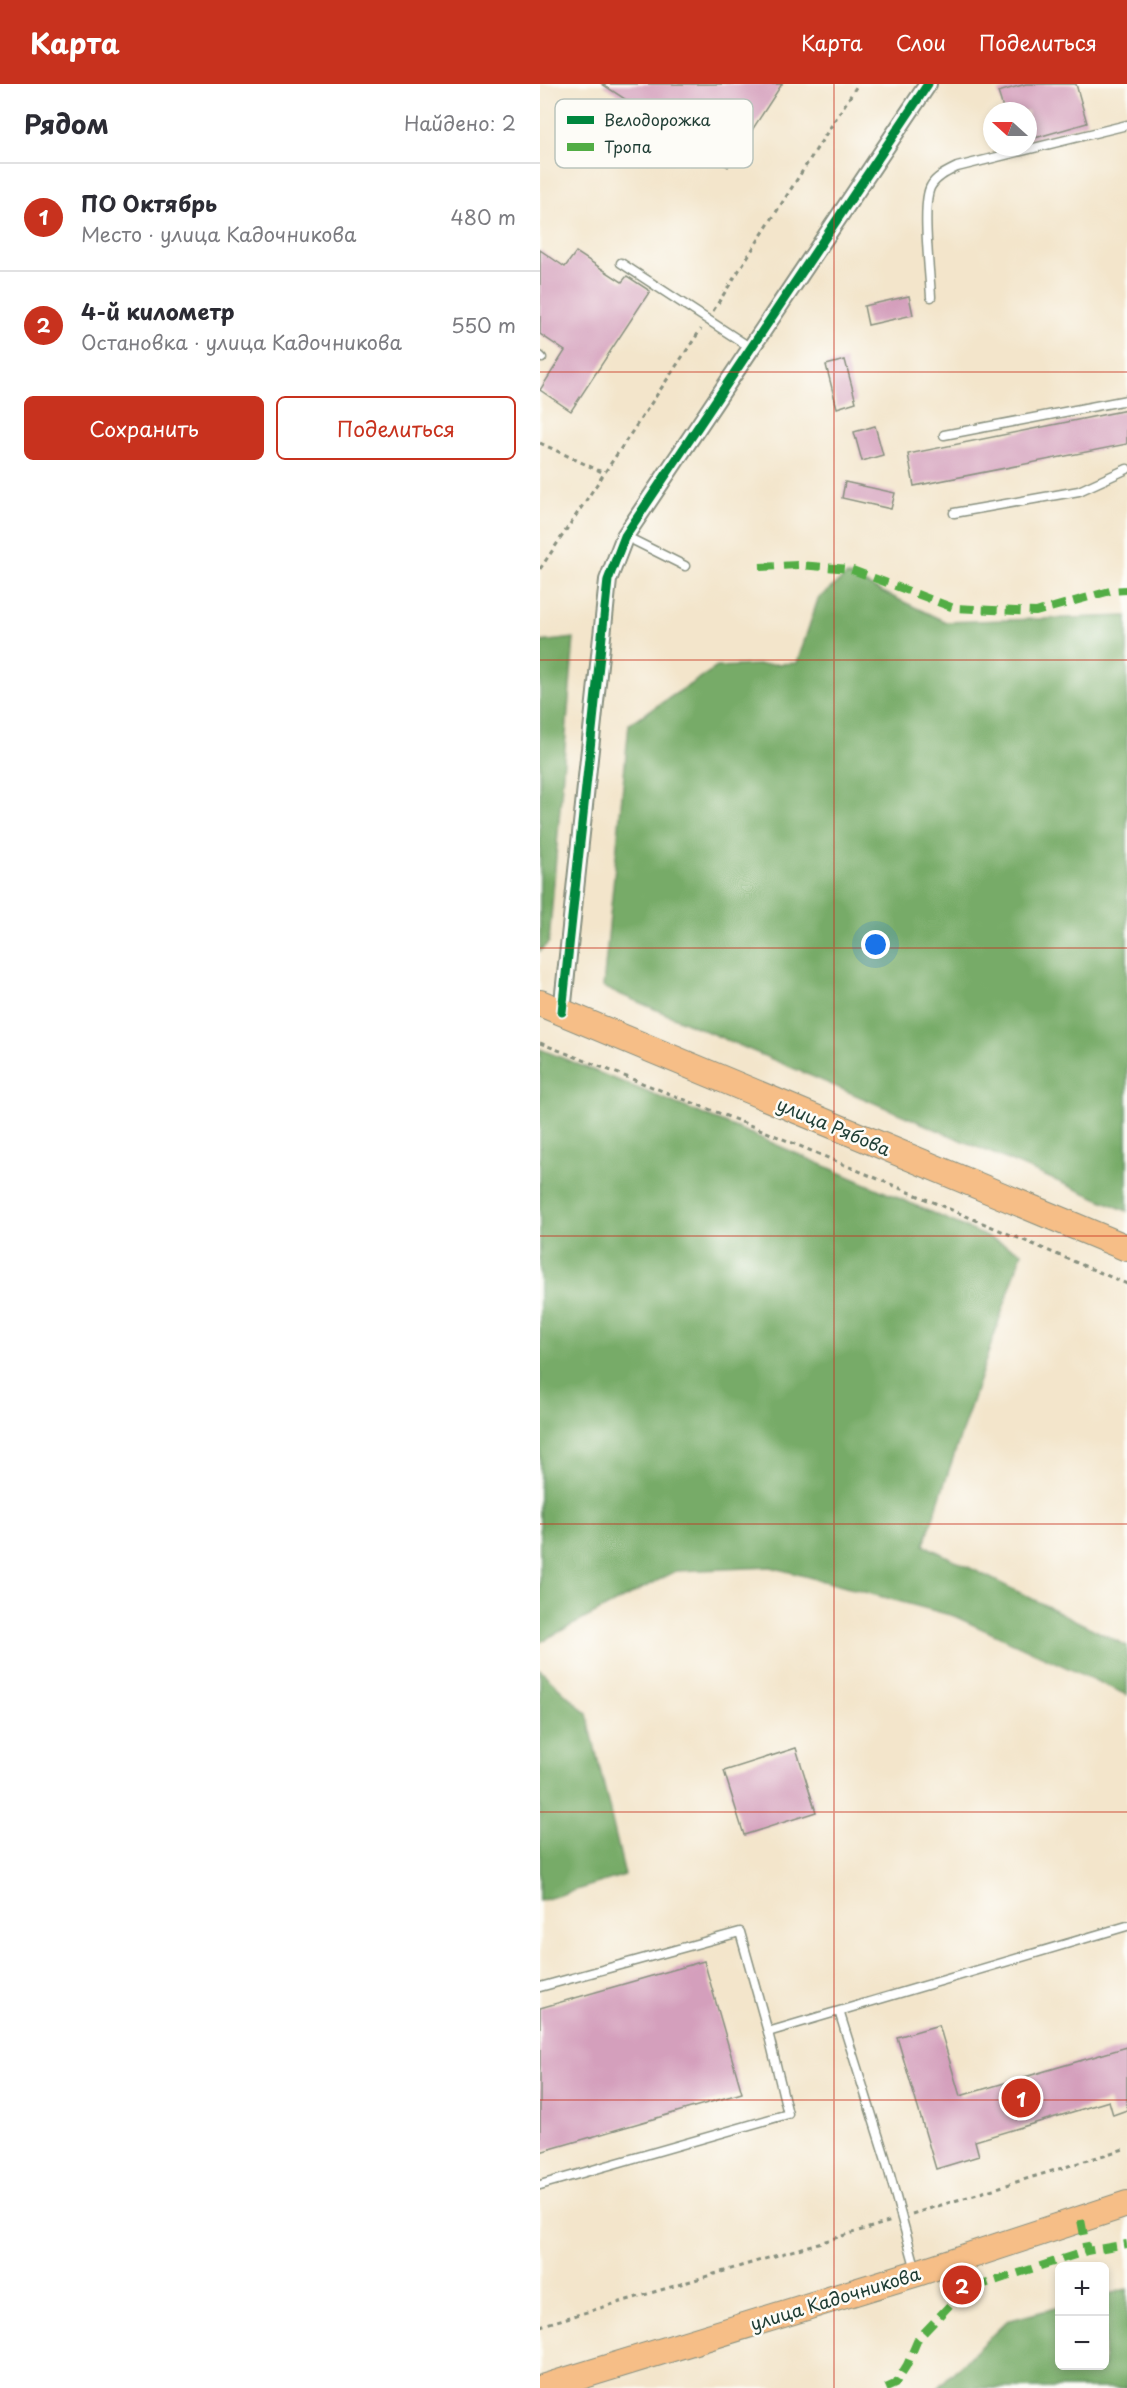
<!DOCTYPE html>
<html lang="ru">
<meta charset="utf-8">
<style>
body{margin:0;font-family:"Playpen Sans",sans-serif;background:#f2f2f3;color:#2b2b33}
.controls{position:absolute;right:18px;bottom:18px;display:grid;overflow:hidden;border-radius:9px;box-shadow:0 3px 9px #0003}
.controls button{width:54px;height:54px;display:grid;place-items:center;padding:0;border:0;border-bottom:2px solid #e1e1e2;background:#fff;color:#2b2b33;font:30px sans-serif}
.compass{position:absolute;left:443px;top:18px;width:54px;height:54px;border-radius:50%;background:#fff;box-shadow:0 3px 9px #0003;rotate:291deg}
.you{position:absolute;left:336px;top:861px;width:21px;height:21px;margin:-15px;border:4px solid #fff;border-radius:50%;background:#1a73e8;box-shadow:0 0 0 9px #1a73e833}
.badge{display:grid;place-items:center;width:39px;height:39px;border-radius:50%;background:#c8321e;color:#fff;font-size:20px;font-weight:700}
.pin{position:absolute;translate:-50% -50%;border:3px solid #fff;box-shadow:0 2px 6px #0006}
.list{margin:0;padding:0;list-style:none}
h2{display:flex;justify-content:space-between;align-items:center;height:78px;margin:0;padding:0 24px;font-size:26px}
h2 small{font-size:20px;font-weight:400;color:#7c7c81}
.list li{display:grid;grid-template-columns:39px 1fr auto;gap:18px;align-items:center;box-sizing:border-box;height:108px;padding:0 24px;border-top:2px solid #e1e1e2}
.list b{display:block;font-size:22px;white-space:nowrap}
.list p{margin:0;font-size:20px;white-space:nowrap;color:#7c7c81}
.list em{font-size:20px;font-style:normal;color:#7c7c81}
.actions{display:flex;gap:12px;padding:18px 24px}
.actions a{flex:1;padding:14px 0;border:2px solid #c8321e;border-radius:9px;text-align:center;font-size:21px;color:#c8321e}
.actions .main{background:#c8321e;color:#fff}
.map{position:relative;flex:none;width:587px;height:2304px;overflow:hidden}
header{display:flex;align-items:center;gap:36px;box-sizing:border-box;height:84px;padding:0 30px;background:#c8321e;color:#fff}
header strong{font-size:28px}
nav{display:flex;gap:33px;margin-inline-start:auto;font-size:21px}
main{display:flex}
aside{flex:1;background:#fff}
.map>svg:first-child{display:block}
.forest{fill:#77ab67;stroke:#4b744e;stroke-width:1.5}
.building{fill:#d49fbc}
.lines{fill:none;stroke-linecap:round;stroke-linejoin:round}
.lane-casing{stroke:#899180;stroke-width:11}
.street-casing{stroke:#899180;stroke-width:20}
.primary-casing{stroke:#899180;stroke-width:28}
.path{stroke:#899180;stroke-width:3;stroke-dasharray:4.5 4.5;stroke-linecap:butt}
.lane{stroke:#fff;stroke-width:8}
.street{stroke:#fff;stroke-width:16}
.primary{stroke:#f6be87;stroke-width:26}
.quiet{stroke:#52ad45;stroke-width:8;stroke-dasharray:15 8;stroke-linecap:butt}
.cycleway-casing{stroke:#fdfcf7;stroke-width:13}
.cycleway{stroke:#00873e;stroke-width:9}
.grid{fill:none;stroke:#c8321e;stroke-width:1.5;stroke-opacity:0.55}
.labels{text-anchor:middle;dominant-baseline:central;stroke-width:5;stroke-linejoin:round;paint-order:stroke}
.street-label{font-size:18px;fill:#1f3d34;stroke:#fdfcf7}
.key{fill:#fdfcf7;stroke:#bac3bc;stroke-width:1.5}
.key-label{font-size:16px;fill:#1f3d34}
</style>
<header>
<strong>Карта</strong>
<nav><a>Карта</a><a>Слои</a><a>Поделиться</a></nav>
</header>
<main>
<aside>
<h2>Рядом<small>Найдено: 2</small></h2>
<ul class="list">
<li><span class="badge">1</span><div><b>ПО Октябрь</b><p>Место · улица Кадочникова</p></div><em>480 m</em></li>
<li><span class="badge">2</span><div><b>4-й километр</b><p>Остановка · улица Кадочникова</p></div><em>550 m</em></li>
</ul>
<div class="actions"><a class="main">Сохранить</a><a>Поделиться</a></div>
</aside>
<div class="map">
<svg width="587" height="2304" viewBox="0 0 587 2304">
<rect width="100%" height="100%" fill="#fdfcf7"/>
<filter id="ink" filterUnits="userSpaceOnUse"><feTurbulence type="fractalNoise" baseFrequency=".0167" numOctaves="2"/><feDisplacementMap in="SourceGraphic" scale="12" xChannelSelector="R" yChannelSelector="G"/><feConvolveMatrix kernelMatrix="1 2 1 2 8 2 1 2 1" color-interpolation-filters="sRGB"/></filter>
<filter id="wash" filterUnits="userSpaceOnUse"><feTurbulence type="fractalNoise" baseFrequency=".008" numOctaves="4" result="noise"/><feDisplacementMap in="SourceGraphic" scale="24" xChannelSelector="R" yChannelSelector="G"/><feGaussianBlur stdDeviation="1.35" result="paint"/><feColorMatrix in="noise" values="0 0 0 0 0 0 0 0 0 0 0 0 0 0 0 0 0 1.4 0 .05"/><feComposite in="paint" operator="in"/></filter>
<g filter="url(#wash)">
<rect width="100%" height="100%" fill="#f3e5cb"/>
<!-- forest -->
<path class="forest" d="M307 491 406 538 587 532V1127L63 903 89 640 177 583 257 579 278 515Z
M34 554 9 858 0 867V558Z
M0 965 214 1051 482 1168 384 1461 587 1562V1611L414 1532 231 1483 136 1487 0 1558Z
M0 1586 47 1630 85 1791 0 1817Z
M587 2205V2304H397L467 2237 519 2223 520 2282H564L565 2211Z"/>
<g id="blocks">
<!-- building -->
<path class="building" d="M62 0H242L188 83Z
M486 0H536L547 39 488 56V27H464L458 8Z
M0 166 25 183 36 168 82 198 87 192 110 207 31 327 0 306 25 267 0 250Z
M369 212 373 231 328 241 324 222Z
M305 276 316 318 297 324 286 281Z
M587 326V360L374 402 368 370Z
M335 342 343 371 322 377 314 348Z
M305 398 355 409 351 425 302 414Z
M256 1664 276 1728 204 1751 184 1687Z
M164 1877 202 2009 0 2068V1924Z
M399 1941 420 2012 587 1963V2026L573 2031 569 2017 435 2057 439 2072 396 2085 357 1953Z"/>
</g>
</g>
<g filter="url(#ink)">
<use href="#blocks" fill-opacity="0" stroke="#899180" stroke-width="1.5"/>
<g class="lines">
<!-- lane casing -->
<g class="lane-casing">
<path id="lane" d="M81 179 211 264
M391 213C390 191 381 118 391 102 396 93 407 88 417 83L587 41
M0 272 2 274
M404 351 587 316
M414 429 539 407 587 385
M85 452 145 482
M0 1903 200 1848 228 1948 587 1842
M299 1927 345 2073 376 2186
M0 2101 248 2030 228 1948"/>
</g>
<!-- street casing -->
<g class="street-casing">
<path id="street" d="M22 928 68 496 85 452 388 0"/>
</g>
<!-- primary casing -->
<g class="primary-casing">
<path id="primary" d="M0 919 587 1164
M2 2304 377 2189 587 2120"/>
</g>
<!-- path -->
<path class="path" d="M173 227 318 0
M0 359 64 389
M0 485 161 245
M0 959 222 1046 587 1200
M372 2130 587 2064
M0 2242 352 2137"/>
<!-- lane -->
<use href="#lane" class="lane"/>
<!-- street -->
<use href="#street" class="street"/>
<!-- primary -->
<use href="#primary" class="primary"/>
<!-- quiet -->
<path class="quiet" d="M220 483 258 481 310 485 414 524 496 528 570 507 587 506
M541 2136 547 2167 587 2160
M346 2304 355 2300 367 2281 378 2255 423 2207 547 2167"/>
<!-- cycleway casing -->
<g class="cycleway-casing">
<path id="cycleway" d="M22 928 68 496 85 452 388 0"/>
</g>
<!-- cycleway -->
<use href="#cycleway" class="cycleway"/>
</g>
</g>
<!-- grid -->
<path class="grid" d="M294 0V2304M0 288H587M0 576H587M0 864H587M0 1152H587M0 1440H587M0 1728H587M0 2016H587"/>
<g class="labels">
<!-- street labels -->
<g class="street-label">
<text transform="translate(294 1042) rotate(23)">улица Рябова</text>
<text transform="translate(295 2214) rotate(-17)">улица Кадочникова</text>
</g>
</g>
<!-- legend -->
<rect x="15" y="15" width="198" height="69" rx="9" class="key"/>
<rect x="27" y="32" width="27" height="8" fill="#00873e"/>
<rect x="27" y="59" width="27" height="8" fill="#52ad45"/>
<g class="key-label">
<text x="64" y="42">Велодорожка</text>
<text x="64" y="69">Тропа</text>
</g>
</svg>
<div class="controls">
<button>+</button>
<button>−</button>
</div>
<svg class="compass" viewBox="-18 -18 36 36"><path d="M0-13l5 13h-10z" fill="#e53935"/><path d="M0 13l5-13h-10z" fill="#7c7c81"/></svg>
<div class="you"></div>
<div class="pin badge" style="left:481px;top:2014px">1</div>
<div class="pin badge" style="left:422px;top:2201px">2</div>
</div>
</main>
